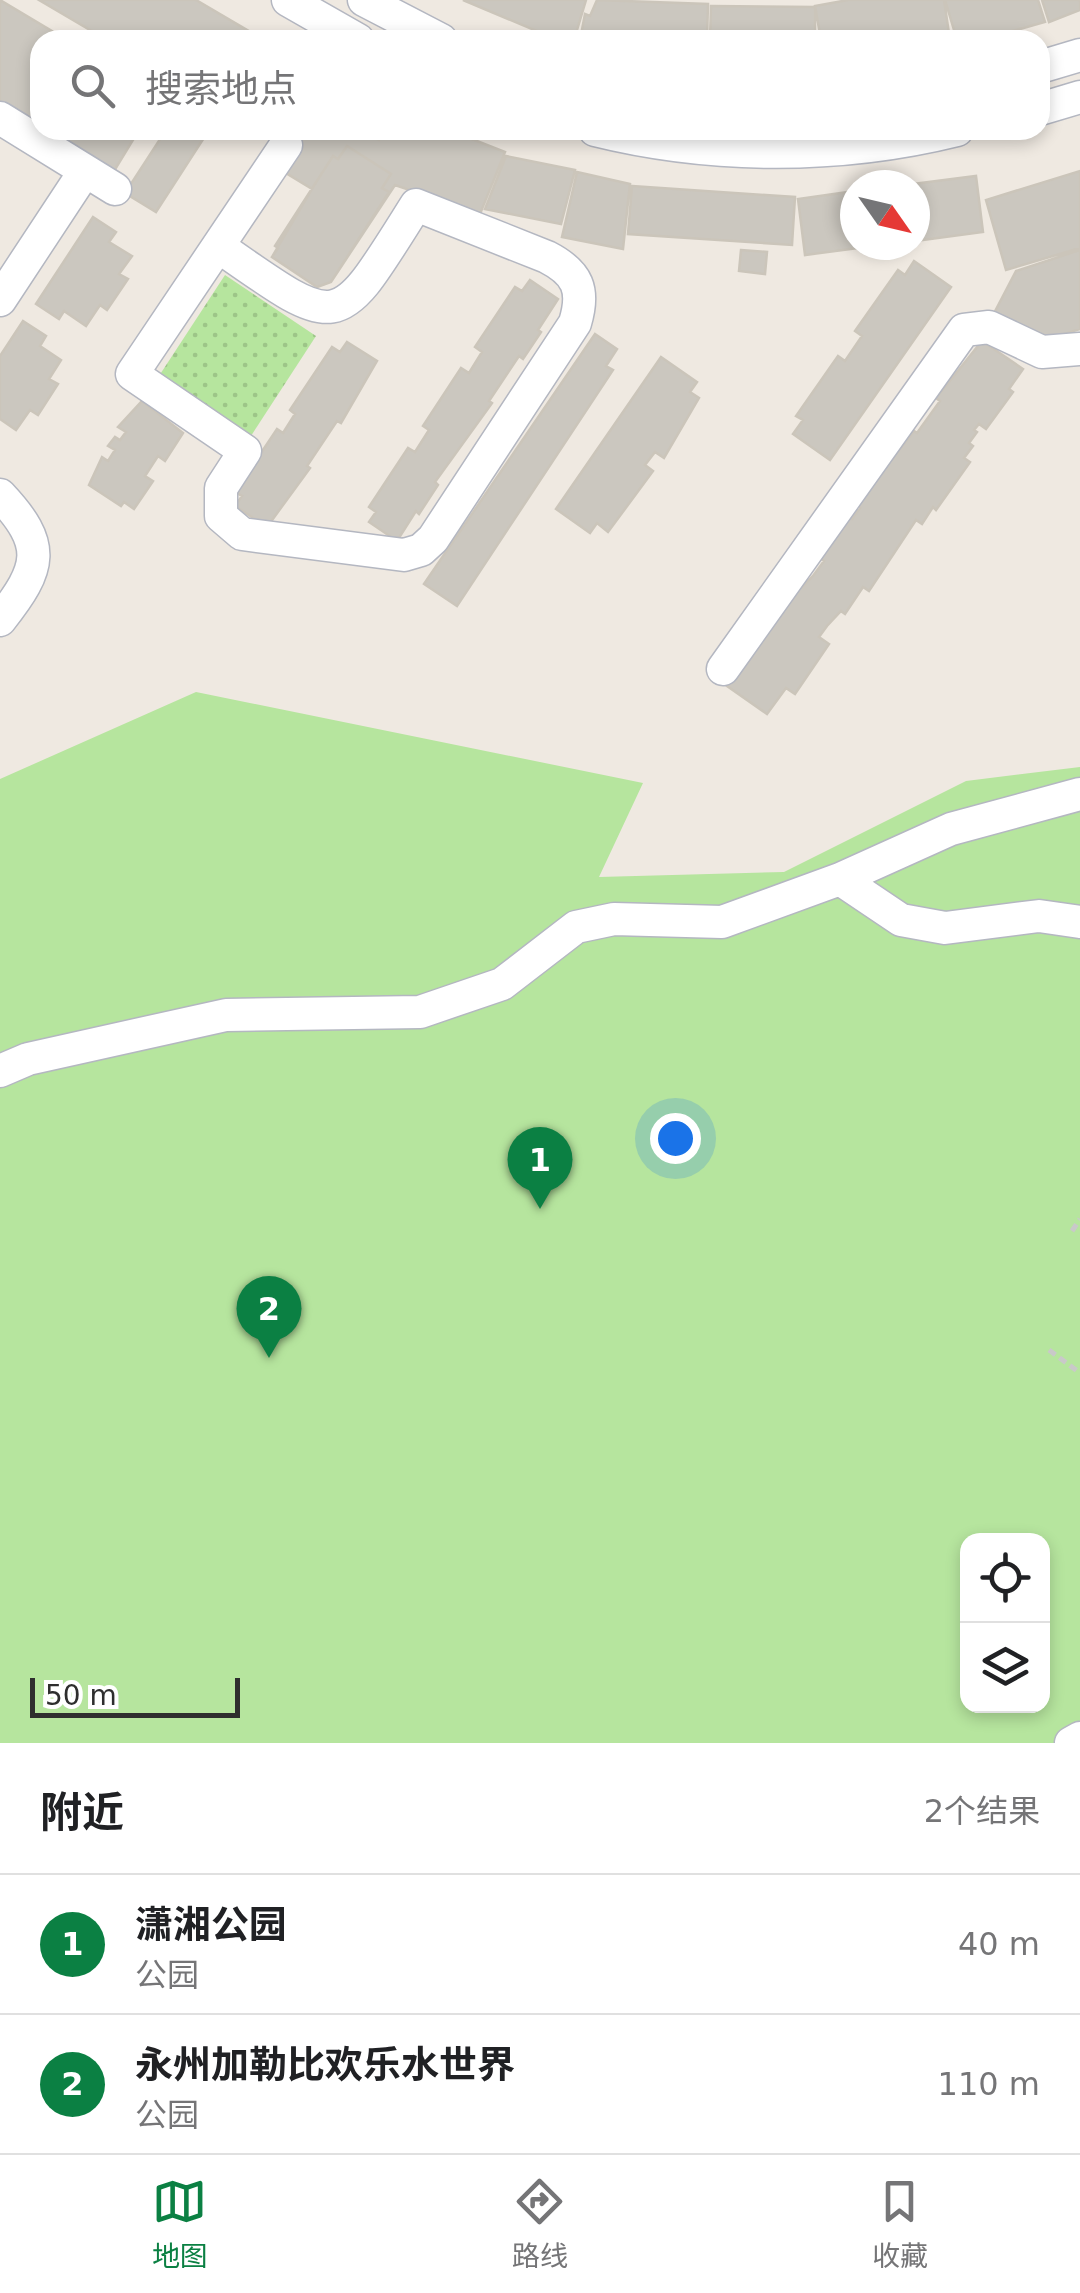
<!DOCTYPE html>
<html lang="zh">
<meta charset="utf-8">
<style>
body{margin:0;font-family:"DejaVu Sans","Noto Sans SC",sans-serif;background:#f6f6f6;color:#202124}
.controls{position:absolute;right:30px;bottom:30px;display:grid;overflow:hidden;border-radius:20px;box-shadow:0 5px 15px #0003}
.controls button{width:90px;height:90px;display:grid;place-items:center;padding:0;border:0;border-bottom:2px solid #e0e0e0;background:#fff;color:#202124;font:50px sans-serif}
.compass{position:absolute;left:840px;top:170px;width:90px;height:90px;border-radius:50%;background:#fff;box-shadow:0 5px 15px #0003;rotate:124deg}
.scale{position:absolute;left:30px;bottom:25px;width:210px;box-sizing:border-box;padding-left:10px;border:5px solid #2e2e2e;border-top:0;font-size:28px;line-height:35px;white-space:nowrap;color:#2e2e2e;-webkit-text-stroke:8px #fff;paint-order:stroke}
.you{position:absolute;left:675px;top:1138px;width:35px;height:35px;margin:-25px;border:8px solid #fff;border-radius:50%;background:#1a73e8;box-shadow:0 0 0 15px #1a73e833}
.badge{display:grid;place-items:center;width:65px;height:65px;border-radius:50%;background:#0b8043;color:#fff;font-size:32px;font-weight:700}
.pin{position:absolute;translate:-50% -82px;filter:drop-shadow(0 2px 5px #0008)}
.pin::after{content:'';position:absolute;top:52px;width:35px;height:30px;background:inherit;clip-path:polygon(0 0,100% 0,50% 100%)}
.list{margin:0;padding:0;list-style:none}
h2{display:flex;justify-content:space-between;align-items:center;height:130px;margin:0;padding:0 40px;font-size:42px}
h2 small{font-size:32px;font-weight:400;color:#757577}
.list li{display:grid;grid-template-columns:65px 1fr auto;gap:30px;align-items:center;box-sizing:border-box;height:140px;padding:0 40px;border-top:2px solid #e0e0e0}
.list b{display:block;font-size:38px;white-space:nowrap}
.list p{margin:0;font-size:32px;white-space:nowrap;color:#757577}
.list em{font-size:32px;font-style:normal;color:#757577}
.icon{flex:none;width:55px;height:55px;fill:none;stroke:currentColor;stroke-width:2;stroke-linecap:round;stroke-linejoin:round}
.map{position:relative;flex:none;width:1080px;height:1743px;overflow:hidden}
.search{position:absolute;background:#fff;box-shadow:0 5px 15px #0003;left:30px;right:30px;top:30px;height:110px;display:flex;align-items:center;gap:25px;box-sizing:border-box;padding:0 35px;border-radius:30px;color:#757577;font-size:38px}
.sheet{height:410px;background:#fff}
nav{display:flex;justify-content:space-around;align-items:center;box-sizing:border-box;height:140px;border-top:2px solid #e0e0e0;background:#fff;font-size:28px;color:#757577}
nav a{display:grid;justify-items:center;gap:5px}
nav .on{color:#0b8043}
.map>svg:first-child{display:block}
.park{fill:#b6e59e;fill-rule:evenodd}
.garden{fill:url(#garden-dots)}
.building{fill:#cbc7bf;stroke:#cbc5ba;stroke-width:2.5}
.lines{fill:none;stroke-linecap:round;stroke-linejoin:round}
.minor-casing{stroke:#b4b7c1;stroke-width:35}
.path{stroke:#c9c9c9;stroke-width:5;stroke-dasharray:8 5;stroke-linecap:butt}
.minor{stroke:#fff;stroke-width:32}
</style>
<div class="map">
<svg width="1080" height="1743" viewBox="0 0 1080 1743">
<defs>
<pattern id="garden-dots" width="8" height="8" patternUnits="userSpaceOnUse" patternTransform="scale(2.5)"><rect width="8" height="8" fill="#b6e59e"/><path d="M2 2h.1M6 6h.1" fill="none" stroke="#9dc588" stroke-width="1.8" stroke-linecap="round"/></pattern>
</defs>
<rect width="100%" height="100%" fill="#efe9e1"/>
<!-- park -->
<path class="park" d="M196 692 643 783 599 877 784 872 966 781 1080 767V1743H0V779ZM968 1540H1042V1706H968Z"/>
<!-- garden -->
<path class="garden" d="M225 275 316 336 249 439 157 379Z"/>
<!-- building -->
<path class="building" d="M0 0 67 40H40V130H139L111 176 0 109Z
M39 0H196L264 40H107Z
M463 0H586L574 40H558Z
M597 0 708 4 707 40H580L585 14 590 16Z
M848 0H944L950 40H821L815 6Z
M945 0H1038L1045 22 981 40H957Z
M1042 0H1080V10L1049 22Z
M711 6 815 7V40H710Z
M166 130H209L156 212 125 193Z
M264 130H362L379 140 385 130H449L505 152 480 214 395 185 331 282 317 287 272 257 312 189 281 170 294 149Z
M347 146 391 174 382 188 389 192 331 282 317 287 272 257 278 248 275 246 333 156 338 159Z
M506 156 575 170 561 224 485 209Z
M1080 171V248L1006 270 986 200Z
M577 172 630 184 623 249 562 237Z
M976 176 983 232 915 241V185H905Z
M632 186 795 197 792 245 628 234Z
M855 191V245H881L805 255 798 199Z
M93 217 116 232 109 242 132 256 119 274 128 279 107 310 100 305 86 326 64 311 59 319 36 304Z
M741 250 767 252 765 274 739 271Z
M1080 250V329L1034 344 990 321 1016 271Z
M914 261 951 287 830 460 793 434 803 420 796 416 838 356 845 361 862 336 855 331 898 270 905 275Z
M530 280 558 299 538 330 541 332 523 359 519 356 489 401 492 403 435 482 438 485 419 514 416 511 397 541 369 522 376 512 369 507 408 448 415 452 429 430 423 426 461 368 469 373 482 352 475 347 515 287 522 291Z
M23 321 46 336 40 346 61 360 49 379 58 384 38 415 30 410 16 430 0 419V356Z
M595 334 617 349 606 366 613 370 457 606 424 584Z
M982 341 1023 369 1009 389 1013 392 986 429 979 424 974 430 977 432 969 443 973 446 964 458 970 462 936 510 933 507 922 524 916 520 869 591 863 587 845 614 841 611 827 626 819 637 829 644 795 694 786 688 767 714 727 686 752 657 747 653 797 583 802 587 813 576 824 561 817 556 847 515 852 519 860 508 856 505 914 431 917 433 940 401 936 398Z
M347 342 377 361 341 423 337 421 307 466 310 468 267 527 235 506 242 496 235 492 277 429 283 433 295 414 290 410 332 347 340 352Z
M661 357 697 382 690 392 699 398 664 458 655 452 645 465 653 471 608 532 597 523 590 533 556 509Z
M142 401 183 433 165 461 158 456 145 476 153 481 134 509 124 502 121 506 89 485 102 457 108 461 115 450 108 446 115 437 120 440 126 432 118 427Z"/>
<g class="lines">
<!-- minor casing -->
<g class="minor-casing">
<path id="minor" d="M288 0 358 40
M364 0 441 40
M1040 67 1080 55
M1040 109 1080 97
M0 118 115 189
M595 130C712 159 840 159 957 130
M218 246C343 334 336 332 416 205L547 257C578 273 585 290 575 323L433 539 421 550 404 555 242 534 221 516V488L245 451 132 374 286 145
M0 300 85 171
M0 495C47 545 42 567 0 620
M723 669 964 330 989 327 1042 352 1080 349
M840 879 901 920 945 928 1039 916 1080 922
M0 1071 28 1059 226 1015 420 1012 502 984 576 927 614 919 722 922 840 879 951 829 1080 794
M1071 1743 1080 1738"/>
</g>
<!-- path -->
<path class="path" d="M1072 1231 1080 1219
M1049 1350 1080 1373"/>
<!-- minor -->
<use href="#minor" class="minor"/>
</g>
</svg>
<div class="controls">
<button><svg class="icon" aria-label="locate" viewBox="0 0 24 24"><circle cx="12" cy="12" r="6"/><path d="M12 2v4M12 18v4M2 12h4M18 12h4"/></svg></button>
<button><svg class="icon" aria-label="layers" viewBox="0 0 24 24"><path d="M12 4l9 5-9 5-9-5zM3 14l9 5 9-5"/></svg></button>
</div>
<svg class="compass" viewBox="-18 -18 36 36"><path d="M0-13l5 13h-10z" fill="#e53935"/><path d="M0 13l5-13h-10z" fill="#757577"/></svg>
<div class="scale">50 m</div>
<div class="you"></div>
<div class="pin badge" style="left:540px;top:1209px">1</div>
<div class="pin badge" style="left:269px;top:1358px">2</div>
<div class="search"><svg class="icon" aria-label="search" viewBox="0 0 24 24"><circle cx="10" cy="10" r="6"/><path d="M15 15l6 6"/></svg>搜索地点</div>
</div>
<section class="sheet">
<h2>附近<small>2个结果</small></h2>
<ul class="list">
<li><span class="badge">1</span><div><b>潇湘公园</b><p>公园</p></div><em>40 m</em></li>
<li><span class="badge">2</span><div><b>永州加勒比欢乐水世界</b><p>公园</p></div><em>110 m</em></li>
</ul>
</section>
<nav>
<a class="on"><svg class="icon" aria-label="map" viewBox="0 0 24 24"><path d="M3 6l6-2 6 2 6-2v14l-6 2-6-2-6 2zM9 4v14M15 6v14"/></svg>地图</a>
<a><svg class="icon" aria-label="directions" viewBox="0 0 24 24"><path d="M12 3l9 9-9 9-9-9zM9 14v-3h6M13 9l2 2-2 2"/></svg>路线</a>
<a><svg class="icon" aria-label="saved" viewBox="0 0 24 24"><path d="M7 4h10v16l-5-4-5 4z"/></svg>收藏</a>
</nav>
